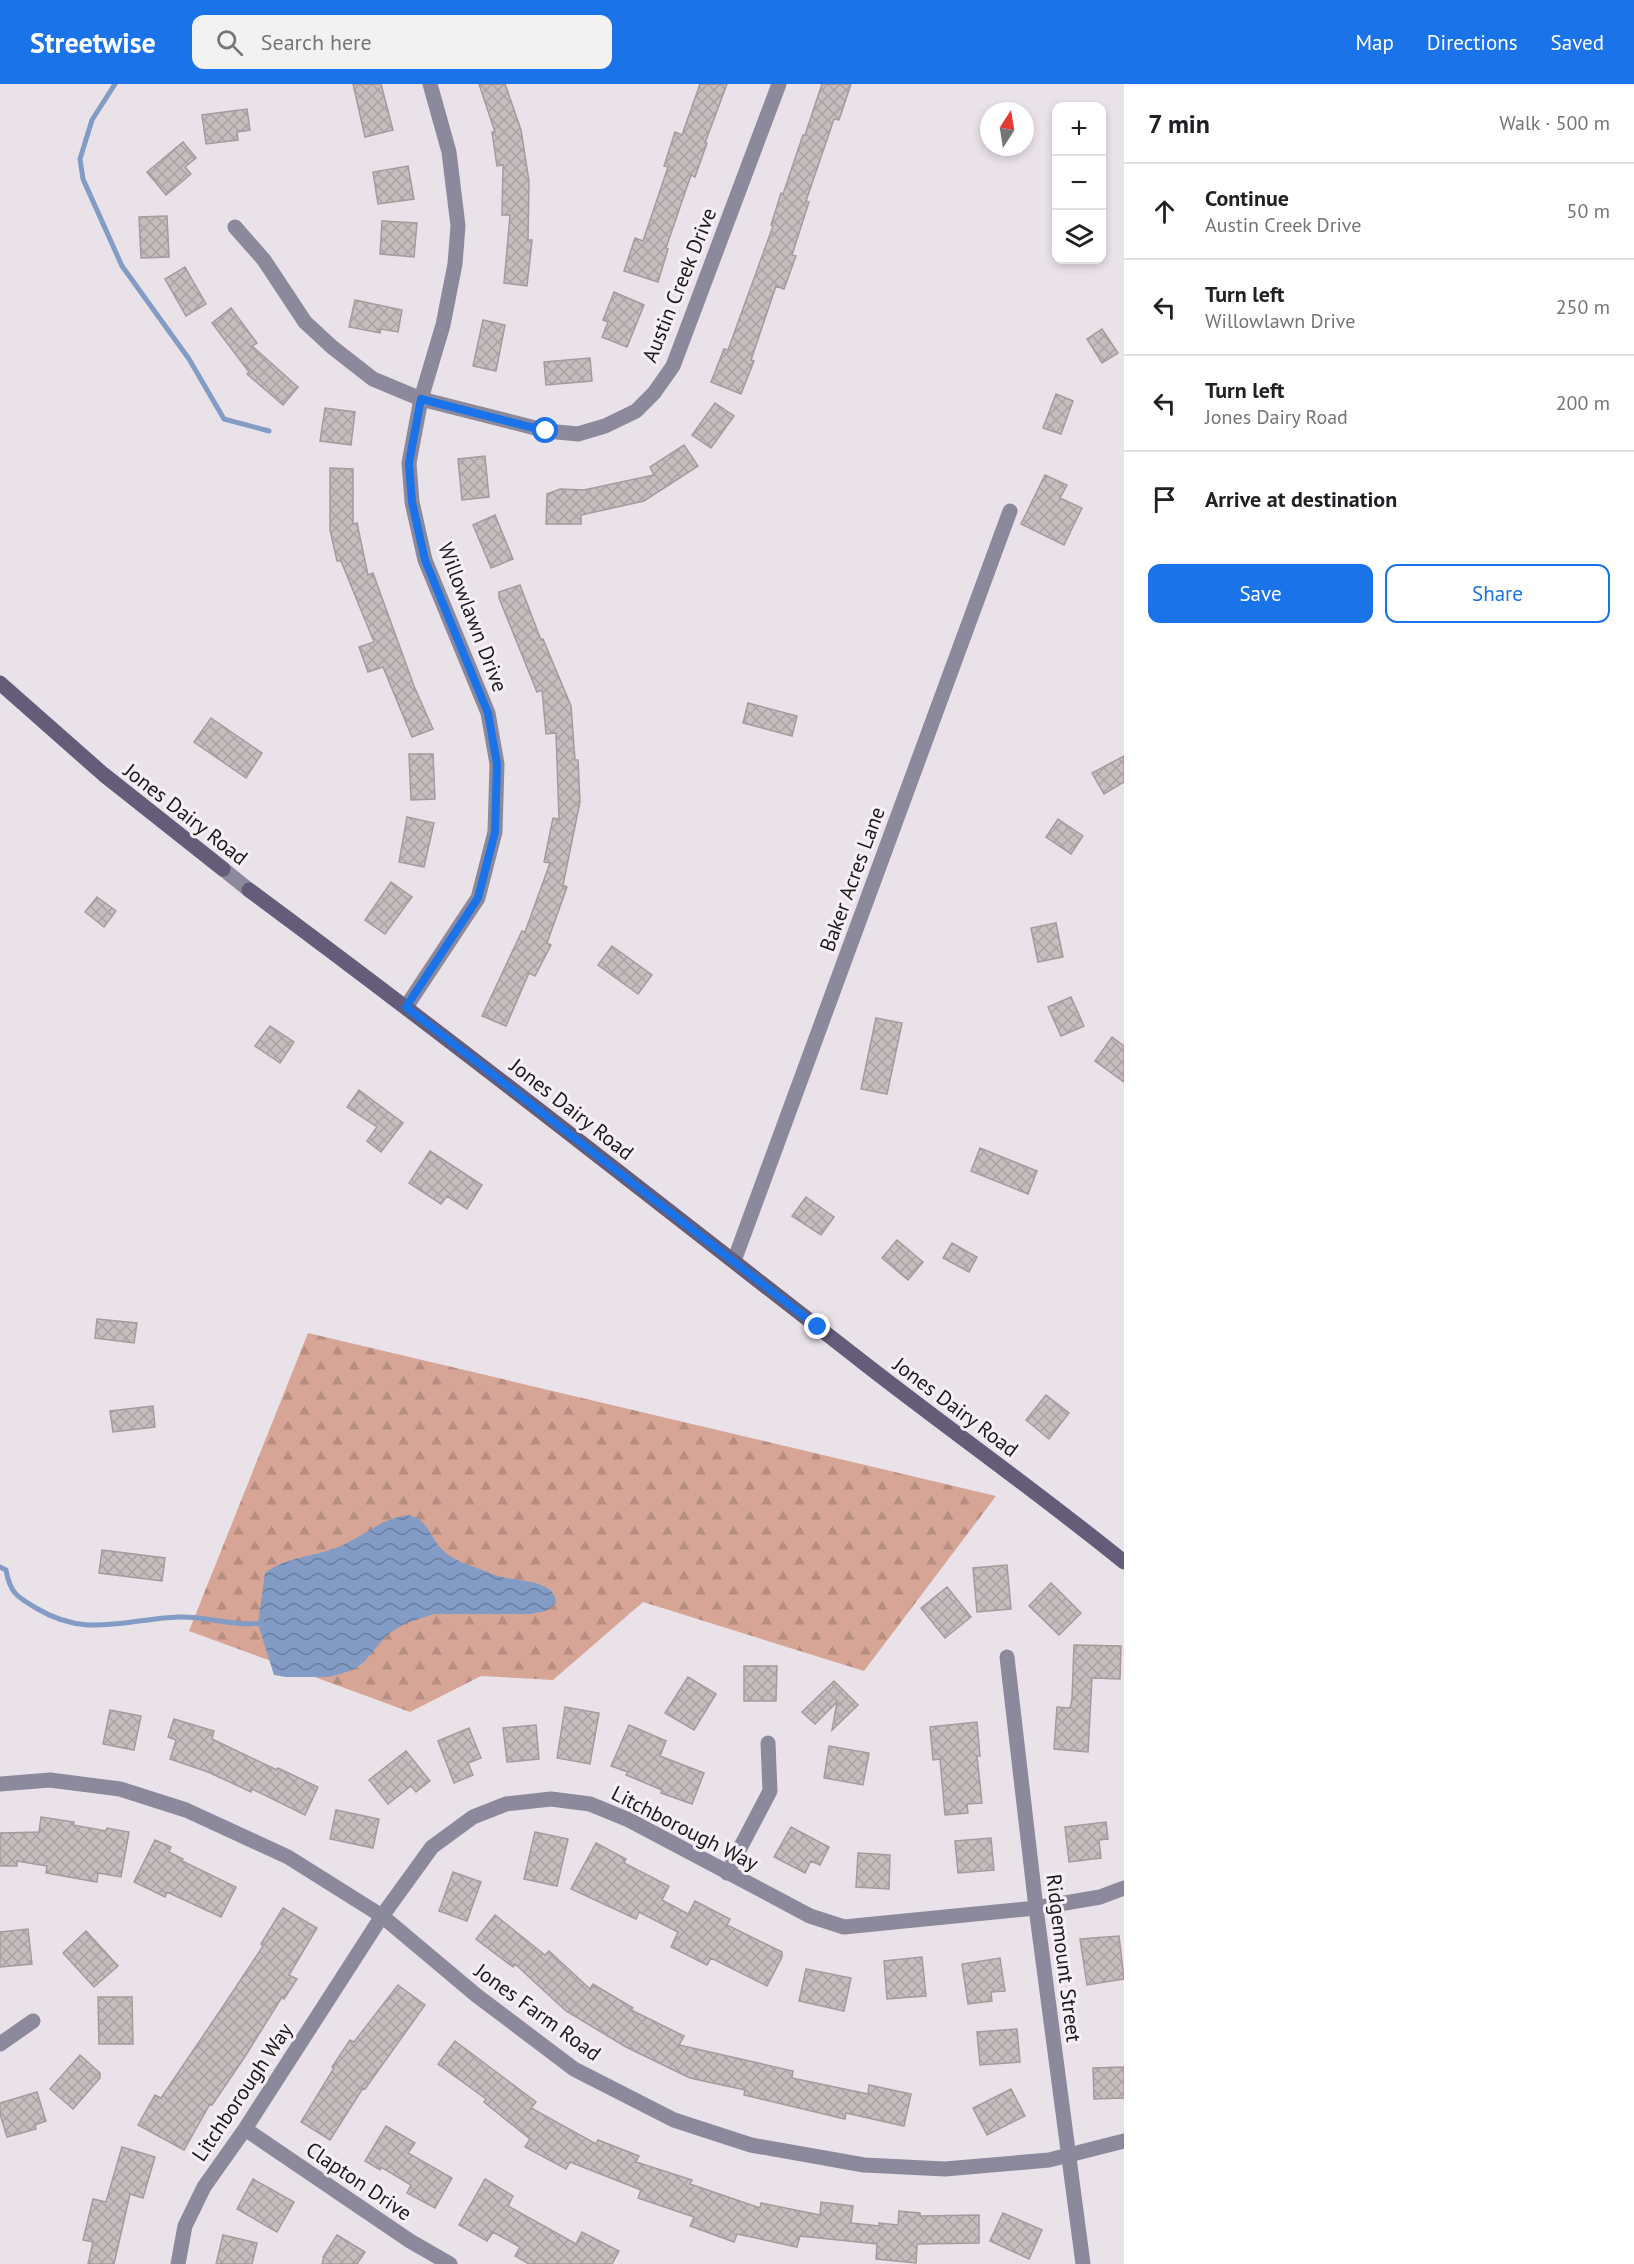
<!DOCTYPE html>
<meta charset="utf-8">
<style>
body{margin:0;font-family:"PT Sans",sans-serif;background:#f2f2f2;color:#202124}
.controls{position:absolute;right:18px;top:18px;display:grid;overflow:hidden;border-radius:12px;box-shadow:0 3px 9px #0003}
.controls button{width:54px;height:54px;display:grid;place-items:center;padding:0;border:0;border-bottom:2px solid #e0e0e0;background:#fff;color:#202124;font:30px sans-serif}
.compass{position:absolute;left:980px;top:18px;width:54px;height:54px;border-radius:50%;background:#fff;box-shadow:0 3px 9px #0003;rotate:12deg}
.stop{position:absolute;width:18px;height:18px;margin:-14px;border:4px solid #1a73e8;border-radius:50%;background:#fff}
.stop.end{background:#1a73e8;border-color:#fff;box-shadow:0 2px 6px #0008}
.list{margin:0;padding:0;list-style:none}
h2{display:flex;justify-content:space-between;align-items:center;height:78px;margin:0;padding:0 24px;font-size:26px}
h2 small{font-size:20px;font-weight:400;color:#757577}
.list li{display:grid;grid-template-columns:39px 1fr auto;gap:18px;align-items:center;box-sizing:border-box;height:96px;padding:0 24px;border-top:2px solid #e0e0e0}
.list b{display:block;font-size:22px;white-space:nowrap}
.list p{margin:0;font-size:20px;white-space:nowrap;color:#757577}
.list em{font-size:20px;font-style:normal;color:#757577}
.actions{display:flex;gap:12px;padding:18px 24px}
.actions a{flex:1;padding:14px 0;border:2px solid #1a73e8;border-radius:12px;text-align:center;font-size:21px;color:#1a73e8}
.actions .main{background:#1a73e8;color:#fff}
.icon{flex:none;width:33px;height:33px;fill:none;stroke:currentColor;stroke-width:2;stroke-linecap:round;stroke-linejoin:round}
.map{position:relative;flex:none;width:1124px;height:2180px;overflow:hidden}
header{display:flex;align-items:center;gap:36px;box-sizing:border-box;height:84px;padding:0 30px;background:#1a73e8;color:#fff}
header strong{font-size:28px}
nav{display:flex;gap:33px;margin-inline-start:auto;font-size:21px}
.search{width:420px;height:54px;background:#f2f2f2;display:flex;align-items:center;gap:15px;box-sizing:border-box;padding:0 21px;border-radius:12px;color:#757577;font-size:22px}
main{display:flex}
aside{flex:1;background:#fff}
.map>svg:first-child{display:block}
.forest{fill:url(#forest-firs)}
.water{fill:url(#water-waves)}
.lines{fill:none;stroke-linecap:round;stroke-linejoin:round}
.stream{stroke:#839cc5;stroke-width:5}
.building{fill:url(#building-cross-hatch);stroke:#a59a9c;stroke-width:1.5}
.street{stroke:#8c899d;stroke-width:15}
.secondary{stroke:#635d7a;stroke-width:15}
.route{stroke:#1a73e8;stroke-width:8}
.labels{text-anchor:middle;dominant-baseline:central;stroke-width:6;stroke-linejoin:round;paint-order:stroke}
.street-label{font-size:21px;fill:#1c191c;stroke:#f7eff6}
</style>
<header>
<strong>Streetwise</strong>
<div class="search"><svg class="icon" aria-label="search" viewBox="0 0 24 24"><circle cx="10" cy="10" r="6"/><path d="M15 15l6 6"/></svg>Search here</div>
<nav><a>Map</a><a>Directions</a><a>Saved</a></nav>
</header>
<main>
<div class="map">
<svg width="1124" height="2180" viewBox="0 0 1124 2180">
<defs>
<pattern id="forest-firs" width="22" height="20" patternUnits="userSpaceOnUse" patternTransform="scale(1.5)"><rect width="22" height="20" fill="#d6a596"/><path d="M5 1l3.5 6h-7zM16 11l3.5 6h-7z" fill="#b78d81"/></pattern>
<pattern id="water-waves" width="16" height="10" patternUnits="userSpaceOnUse" patternTransform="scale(1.5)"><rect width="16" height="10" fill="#839cc5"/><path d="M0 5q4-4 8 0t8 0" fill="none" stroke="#6a7e9f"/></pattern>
<pattern id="building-cross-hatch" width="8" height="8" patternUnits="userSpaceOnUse" patternTransform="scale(1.5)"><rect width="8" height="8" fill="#c7bcbe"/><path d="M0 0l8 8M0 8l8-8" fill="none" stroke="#aaa1a3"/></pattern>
</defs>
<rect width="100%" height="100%" fill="#eae2e9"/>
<!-- forest -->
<path class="forest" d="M308 1249 996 1412 864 1587 643 1518 553 1596 481 1592 410 1628 189 1547Z"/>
<!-- water -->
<path class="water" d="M408 1431C430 1435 430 1457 446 1469 456 1477 468 1481 480 1485 487 1488 494 1491 502 1493 518 1497 556 1496 556 1519L546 1527 530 1530H434L404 1540 396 1545 386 1552 365 1577 353 1586 329 1593H286L274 1591 258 1540 265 1489C286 1473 312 1473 336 1464 362 1454 379 1435 408 1431Z"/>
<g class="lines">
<!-- stream -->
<path class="stream" d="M115 0 92 36 80 75 83 95 122 182 189 275 224 335 269 347
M0 1483 6 1486C10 1509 17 1513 36 1524 87 1555 125 1535 179 1533 206 1532 236 1543 262 1539"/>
</g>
<!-- building -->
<path class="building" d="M353 0H381L393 46 365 53Z
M479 0H505L521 46 529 97 528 156H532L527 202 504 199 510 131H502L503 81 497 82 492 48H495Z
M700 0H727L705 59H707L695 93 691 91 666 164 668 165 658 198 624 187 635 154 643 157 668 83 664 82 675 48 682 51Z
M822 0H851L839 36 834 35 806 117 809 118 792 171 796 172 784 205 776 202 751 276 754 277 741 310 711 298 724 265 728 266 773 142 771 141 781 109 783 110 803 51H805Z
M247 25 250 46 237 48 238 56 206 60 202 31Z
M183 58 196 74 185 83 191 90 166 111 147 88Z
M408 82 414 115 378 120 373 88Z
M167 132 169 173 141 174 139 133Z
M382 137 417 139 414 173 380 170Z
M185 183 206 220 186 232 165 195Z
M614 208 644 221 627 263 602 253 608 238 603 236Z
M355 216 402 226 398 248 381 245 380 249 349 243Z
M231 224 257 259 252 262 298 303 283 321 247 290 249 288 212 239Z
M483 236 505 241 496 287 473 282Z
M1102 245 1118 269 1102 279 1087 255Z
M590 274 592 297 546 301 544 278Z
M1056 310 1073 317 1061 350 1043 344Z
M715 319 734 332 711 364 692 351Z
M325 324 355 328 351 361 320 357Z
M684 361 698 382 644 417 581 431V440H546L547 410 560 405 584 406 654 391 650 383Z
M485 372 489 413 462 416 458 375Z
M330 384 353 385V440L357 439 368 491 373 489 414 602 433 645 412 653 383 583 368 588 359 563 374 558 341 477H337L330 446Z
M1045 391 1067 401 1060 414 1082 424 1064 461 1021 440Z
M495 431 513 475 491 484 473 441Z
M520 501 541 556 543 555 571 622 575 676H578L580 718 563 801 567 803 547 859 551 861 535 892 529 889 506 942 482 932 522 847 525 848 550 779 544 778 553 734 559 735 556 649 546 650 542 606 537 608 499 514V508Z
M748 619 797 632 792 652 743 639Z
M211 634 262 669 246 694 194 658Z
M409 670H433L435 715 411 716Z
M1124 672V698L1104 710 1092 689Z
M407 733 434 739 424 783 399 778Z
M1058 735 1083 752 1071 770 1046 753Z
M391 798 412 813 385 850 365 836Z
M97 813 116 827 104 843 85 828Z
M1056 839 1063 873 1038 878 1031 844Z
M612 862 652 891 638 910 598 881Z
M1071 913 1084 942 1061 952 1048 923Z
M876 934 902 939 887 1010 861 1005Z
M270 942 294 958 280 979 255 962Z
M1112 953 1124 962V998L1095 977Z
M359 1006 403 1039 381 1068 367 1057 377 1043 347 1023Z
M980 1064 1037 1087 1028 1110 971 1087Z
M430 1067 482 1101 467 1125 447 1112 441 1120 409 1099Z
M806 1113 834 1133 821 1151 792 1132Z
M897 1156 923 1178 908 1196 882 1174Z
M952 1159 977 1173 969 1188 943 1174Z
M97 1235 137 1239 134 1259 95 1254Z
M1046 1311 1069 1329 1049 1355 1026 1336Z
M153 1322 155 1343 113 1348 110 1327Z
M102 1466 165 1474 162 1497 99 1489Z
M1007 1481 1011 1525 977 1528 973 1484Z
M1051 1499 1081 1529 1059 1551 1029 1522Z
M947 1503 971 1533 945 1554 921 1524Z
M1074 1561 1121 1562 1120 1595 1092 1594 1088 1668 1054 1665 1057 1623 1070 1624 1072 1615Z
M744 1582H777L776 1617H744Z
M688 1593 716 1610 694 1646 665 1629Z
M834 1597 858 1621 832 1646 837 1618 815 1640 802 1628Z
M565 1623 599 1629 590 1680 557 1674Z
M110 1626 141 1632 134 1666 103 1660Z
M174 1635 214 1647 212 1655 277 1686 278 1684 318 1703 305 1731 252 1705 251 1708 208 1688 170 1675 176 1656 168 1653Z
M977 1638 980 1672H977L982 1719 967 1720 968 1729 945 1731 940 1675 933 1676 930 1643Z
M536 1641 539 1675 507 1678 503 1644Z
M629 1641 666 1657 660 1672 704 1689 692 1720 661 1709 662 1706 626 1691 628 1688 611 1682Z
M469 1644 481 1674 468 1679 473 1691 454 1699 438 1657Z
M829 1662 869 1669 863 1701 824 1694Z
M406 1667 430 1697 416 1708 411 1702 388 1720 369 1696Z
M336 1726 379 1735 373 1764 330 1755Z
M41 1733 74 1738 73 1741 106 1747 107 1744 129 1748 121 1793 98 1789 97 1798 46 1789 47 1782 17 1777V1782H0V1749L39 1748Z
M1106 1738 1108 1755 1099 1756 1101 1774 1069 1778 1065 1743Z
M791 1743 829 1763 820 1781 811 1777 805 1789 774 1773Z
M535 1748 568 1755 557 1802 524 1795Z
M991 1754 994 1786 958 1789 955 1757Z
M155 1756 171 1763 169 1768 183 1775 182 1777 236 1803 221 1833 167 1808 165 1813 134 1798Z
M596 1759 626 1775 624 1779 669 1802 662 1816 688 1830 695 1817 730 1835 727 1841 782 1868V1873L767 1902 711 1874 707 1881 671 1863 678 1848 639 1828 636 1835 571 1805Z
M858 1769 890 1771 889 1805 856 1803Z
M453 1788 481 1798 467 1837 439 1827Z
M283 1824 317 1844 289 1891 297 1895 284 1915 282 1913 244 1974 212 2021 210 2020 184 2066 138 2041 155 2011 161 2014 224 1921 263 1862 261 1860Z
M495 1831 545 1871 549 1867 590 1905 593 1900 633 1924 631 1926 684 1952 679 1961 793 1987 792 1994 868 2010 869 2001 911 2010 904 2042 846 2029 845 2035 744 2011 745 2006 690 1994 626 1963 566 1927 515 1880 513 1883 476 1855Z
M28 1845 32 1880 0 1883V1848Z
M86 1847 118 1882 94 1903 63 1869Z
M1119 1852 1124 1895 1087 1901 1080 1855Z
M922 1873 926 1912 887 1915 884 1877Z
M1000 1874 1005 1907 991 1908 992 1917 968 1920 962 1880Z
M806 1885 851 1894 844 1927 799 1917Z
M398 1901 425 1921 365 2005 363 2004 330 2056 301 2038 334 1984 332 1983 350 1956 354 1958Z
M98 1913H132L133 1960H99Z
M1017 1945 1020 1978 980 1981 977 1948Z
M455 1957 536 2018 531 2024 596 2060 598 2056 639 2072 636 2078 692 2096 690 2100 760 2124 761 2119 820 2131 821 2118 853 2122 851 2139 879 2142V2139L898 2141 899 2127 920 2129V2132L979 2131V2159L917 2160 916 2179 876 2175 877 2160 800 2152 797 2163 737 2150 734 2158 690 2142 694 2133 638 2114 641 2106 570 2078 566 2085 525 2063 530 2055 484 2018 486 2015 438 1980Z
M80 1971 100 1989V1994L73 2025 50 2005Z
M1124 1983V2014L1094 2015 1093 1984Z
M1011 2005 1025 2032 987 2051 973 2024Z
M37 2008 46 2037 35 2041 36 2045 7 2053 0 2030V2019Z
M386 2042 415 2059 408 2069 452 2094 435 2124 407 2109 411 2101 381 2083 380 2086 365 2077Z
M122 2063 155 2073 143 2114 130 2110 114 2180H88L93 2158 83 2156 93 2115 106 2118Z
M253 2095 294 2118 277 2148 237 2125Z
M485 2095 513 2112 508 2122 576 2160 582 2148 619 2167 612 2180H529L515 2172 520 2163 493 2148 487 2157 459 2141Z
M1003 2129 1042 2146 1029 2175 990 2157Z
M223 2151 257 2159 252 2180H216Z
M337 2151 365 2168 357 2180H322L324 2173H323Z"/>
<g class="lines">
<!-- street -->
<path class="street" d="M235 143 264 176 305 238 332 263 373 295 421 315 547 347 578 350 605 342 636 327 654 309 673 282 779 0
M223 785 249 806
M406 923 478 814 495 748 497 680 488 629 425 476 412 418 409 379 421 315 443 241 455 180 458 142 449 68 430 0
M734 1177 1010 427
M1007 1573 1036 1824 1083 2180
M0 1700 50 1696 120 1705 186 1726 288 1773 382 1832 476 1911 574 1985 674 2036 751 2061 864 2081 945 2085 1049 2076 1124 2057
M727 1789 770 1707 768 1659
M0 1960 33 1937
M245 2045 410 2157 450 2180
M178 2180 185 2142 204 2103 245 2045 382 1832 432 1763 473 1733 506 1720 551 1715 590 1720 629 1736 810 1832 844 1843 1036 1824 1100 1813 1124 1804"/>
<!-- secondary -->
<path class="secondary" d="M0 599 103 690 223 785
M249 806C456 959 657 1118 860 1276 947 1344 1038 1408 1124 1478"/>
</g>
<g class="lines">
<!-- route -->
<path class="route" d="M546 347 421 315 409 379 412 418 425 476 488 629 497 680 495 748 478 814 406 923 818 1243"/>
</g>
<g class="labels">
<!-- street labels -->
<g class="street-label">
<text transform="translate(679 201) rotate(-68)">Austin Creek Drive</text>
<text transform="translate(473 533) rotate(69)">Willowlawn Drive</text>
<text transform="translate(186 730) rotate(38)">Jones Dairy Road</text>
<text transform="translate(852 795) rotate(-70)">Baker Acres Lane</text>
<text transform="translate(572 1025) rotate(38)">Jones Dairy Road</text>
<text transform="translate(956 1323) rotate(37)">Jones Dairy Road</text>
<text transform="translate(685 1744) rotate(27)">Litchborough Way</text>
<text transform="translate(1064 1874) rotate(83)">Ridgemount Street</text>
<text transform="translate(538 1928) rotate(36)">Jones Farm Road</text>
<text transform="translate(242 2008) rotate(-56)">Litchborough Way</text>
<text transform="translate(359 2097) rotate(34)">Clapton Drive</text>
</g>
</g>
</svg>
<div class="controls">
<button>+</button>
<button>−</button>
<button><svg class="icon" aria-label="layers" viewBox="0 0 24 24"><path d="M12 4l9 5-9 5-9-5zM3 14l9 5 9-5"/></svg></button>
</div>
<svg class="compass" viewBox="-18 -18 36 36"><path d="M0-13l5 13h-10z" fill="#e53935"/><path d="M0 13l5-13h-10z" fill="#757577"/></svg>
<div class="stop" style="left:546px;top:347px"></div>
<div class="stop end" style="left:818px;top:1243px"></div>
</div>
<aside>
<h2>7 min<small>Walk · 500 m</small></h2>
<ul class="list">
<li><svg class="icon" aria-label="ahead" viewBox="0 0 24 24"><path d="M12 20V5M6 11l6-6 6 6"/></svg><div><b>Continue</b><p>Austin Creek Drive</p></div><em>50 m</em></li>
<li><svg class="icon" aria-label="left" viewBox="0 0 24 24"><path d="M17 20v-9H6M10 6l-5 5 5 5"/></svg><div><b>Turn left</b><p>Willowlawn Drive</p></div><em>250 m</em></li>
<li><svg class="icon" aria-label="left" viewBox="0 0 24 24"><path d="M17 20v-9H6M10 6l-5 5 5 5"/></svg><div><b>Turn left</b><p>Jones Dairy Road</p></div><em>200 m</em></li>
<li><svg class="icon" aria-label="arrive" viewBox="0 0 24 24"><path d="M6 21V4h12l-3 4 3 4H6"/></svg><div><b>Arrive at destination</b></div></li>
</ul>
<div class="actions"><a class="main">Save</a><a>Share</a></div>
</aside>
</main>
